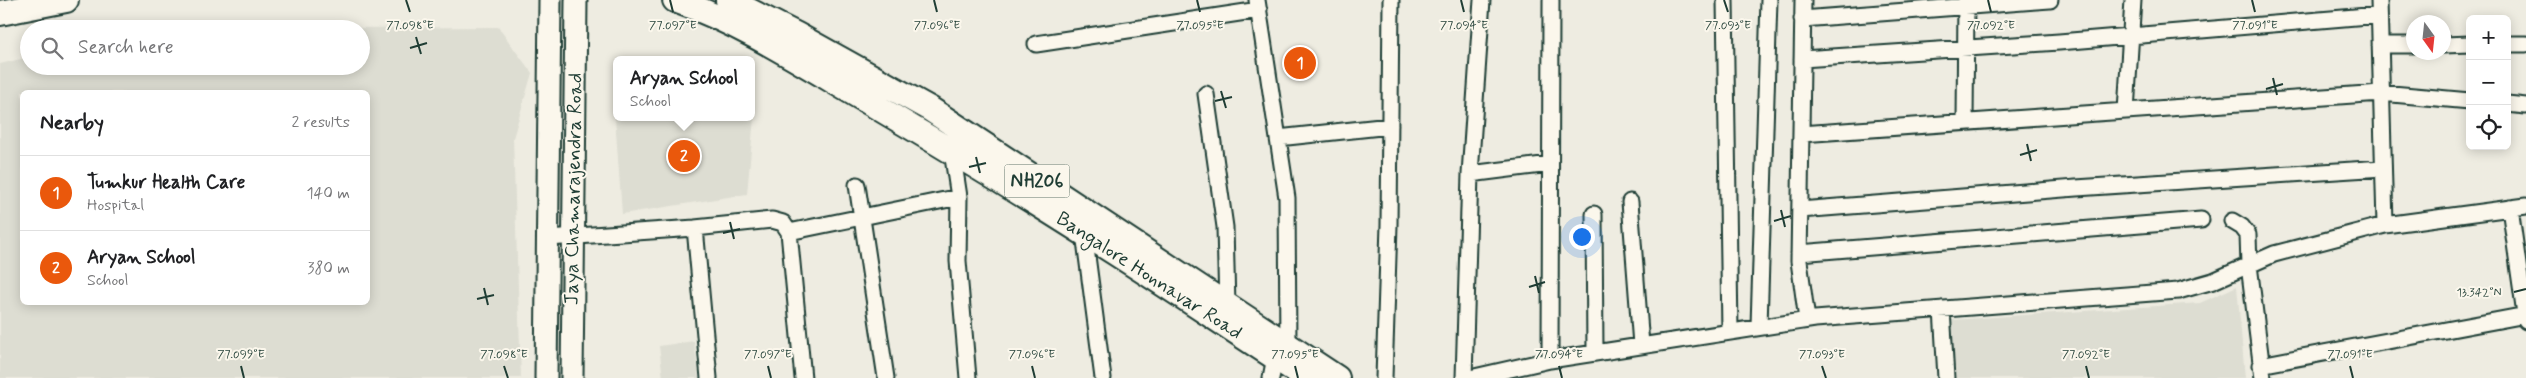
<!DOCTYPE html>
<meta charset="utf-8">
<style>
body{margin:0;font-family:Mynerve,sans-serif;background:#f6f6f6;color:#202124}
.controls{position:absolute;right:15px;top:15px;display:grid;overflow:hidden;border-radius:8px;box-shadow:0 2px 12px #0003}
.controls button{width:45px;height:45px;display:grid;place-items:center;padding:0;border:0;border-bottom:1px solid #e0e0e0;background:#fff;color:#202124;font:25px sans-serif}
.compass{position:absolute;left:2406px;top:15px;width:45px;height:45px;border-radius:50%;background:#fff;box-shadow:0 2px 12px #0003;rotate:165deg}
.you{position:absolute;left:1581px;top:236px;width:18px;height:18px;margin:-12px;border:4px solid #fff;border-radius:50%;background:#1a73e8;box-shadow:0 0 0 8px #1a73e833}
.badge{display:grid;place-items:center;width:32px;height:32px;border-radius:50%;background:#ea580c;color:#fff;font-size:16px;font-weight:700}
.pin{position:absolute;translate:-50% -50%;border:2px solid #fff;box-shadow:0 1px 5px #0006}
.popup{position:absolute;left:613px;top:56px;width:142px;height:65px;box-sizing:border-box;display:grid;place-content:center;border-radius:8px;background:#fff;filter:drop-shadow(0 1px 4px #0005);font-size:16px;white-space:nowrap;color:#757577}
.popup b{font-size:19px;color:#202124}
.popup::after{content:'';position:absolute;left:50%;top:100%;margin-left:-10px;border:10px solid transparent;border-top-color:#fff}
.list{margin:0;padding:0;list-style:none}
h2{display:flex;justify-content:space-between;align-items:center;height:65px;margin:0;padding:0 20px;font-size:21px}
h2 small{font-size:16px;font-weight:400;color:#757577}
.list li{display:grid;grid-template-columns:32px 1fr auto;gap:15px;align-items:center;box-sizing:border-box;height:75px;padding:0 20px;border-top:1px solid #e0e0e0}
.list b{display:block;font-size:19px;white-space:nowrap}
.list p{margin:0;font-size:16px;white-space:nowrap;color:#757577}
.list em{font-size:16px;font-style:normal;color:#757577}
.icon{flex:none;width:28px;height:28px;fill:none;stroke:currentColor;stroke-width:2;stroke-linecap:round;stroke-linejoin:round}
.map{position:relative;flex:none;width:2526px;height:378px;overflow:hidden}
.search{position:absolute;background:#fff;box-shadow:0 2px 12px #0003;left:20px;top:20px;width:350px;height:55px;display:flex;align-items:center;gap:12px;box-sizing:border-box;padding:0 18px;border-radius:28px;color:#757577;font-size:19px}
.panel{position:absolute;background:#fff;box-shadow:0 2px 12px #0003;left:20px;top:90px;width:350px;height:215px;border-radius:8px}
.map>svg:first-child{display:block}
.built{fill:#ddddd2;fill-rule:evenodd}
.lines{fill:none;stroke-linecap:round;stroke-linejoin:round}
.minor-casing{stroke:#1f3d34;stroke-width:19}
.secondary-casing{stroke:#1f3d34;stroke-width:25}
.primary-casing{stroke:#1f3d34;stroke-width:28}
.minor{stroke:#fbf7ec;stroke-width:15}
.secondary{stroke:#fbf7ec;stroke-width:21}
.primary{stroke:#fbf7ec;stroke-width:24}
.ticks{fill:none;stroke:#1f3d34;stroke-width:2}
.labels{text-anchor:middle;dominant-baseline:central;stroke-width:4;stroke-linejoin:round;paint-order:stroke}
.shield{fill:#fbf7ec;stroke:#61756b;stroke-width:1}
.shield-label{font-size:19px;font-weight:bold;fill:#1f3d34}
.street-label{font-size:20px;fill:#1f3d34;stroke:#fbf7ec}
.ticks-label{font-size:12px;text-anchor:middle;fill:#1f3d34;stroke:#fbf7ec;stroke-width:4;stroke-linejoin:round;paint-order:stroke}
</style>
<div class="map">
<svg width="2526" height="378" viewBox="0 0 2526 378">
<rect width="100%" height="100%" fill="#eeece1"/>
<filter id="ink" filterUnits="userSpaceOnUse"><feTurbulence type="fractalNoise" baseFrequency=".02" numOctaves="2"/><feDisplacementMap in="SourceGraphic" scale="10" xChannelSelector="R" yChannelSelector="G"/><feConvolveMatrix kernelMatrix="1 2 1 2 8 2 1 2 1" color-interpolation-filters="sRGB"/></filter>
<g filter="url(#ink)">
<!-- built -->
<path class="built" d="M498 27 532 73 513 138 521 378H0V64L29 57V66H361V29H145ZM22 92H368V302H22Z
M752 115 754 117 747 194 622 214 615 118 752 117Z
M2237 286 2245 378H1956L1951 320 2200 303Z
M694 341 699 378H663L659 346Z"/>
<g class="lines">
<!-- minor casing -->
<g class="minor-casing">
<path id="minor" d="M1257 0 1287 198 1288 346
M1725 0 1730 331
M1803 0 1799 261 1807 320
M2379 0 2385 225
M1802 19 2050 0
M1036 44 1259 10
M2507 44H2526
M2380 45H2414
M2444 45 2470 44
M1802 59 2059 42 2379 15
M1206 94 1225 227 1227 306
M2507 104 2526 106
M2126 111 2133 0
M1965 122 1966 0
M1801 134 2381 93 2470 101
M1278 138 1390 126
M952 151 959 197 958 261 968 378
M1470 174 1550 164
M857 185 886 378
M1630 202 1641 345
M2510 208 2526 321
M1800 210 2076 188 2383 168
M1594 214 1595 353
M2232 221 2242 227 2248 235 2249 265 2263 378
M695 228 709 378
M789 232 959 197
M1084 233 1103 378
M548 238 695 228 772 220 783 223 789 232 803 378
M1799 253 2201 220
M1942 309 1946 378
M1759 326 1769 0
M1550 360 1551 0
M2260 365 2526 315
M1271 378 1275 357
M1384 378 1389 225 1391 0
M1464 378 1470 174 1482 0
M1470 378 1550 360 1815 319 2178 291 2213 281 2274 254 2385 225 2526 206"/>
</g>
<!-- secondary casing -->
<g class="secondary-casing">
<path id="secondary" d="M546 378 550 0
M572 378 576 0"/>
</g>
<!-- primary casing -->
<g class="primary-casing">
<path id="primary" d="M675 0C745 25 808 67 872 104 943 146 1013 188 1082 232 1158 279 1232 330 1307 378
M728 0 797 35 930 109 1337 378
M0 13 66 0"/>
</g>
<!-- minor -->
<use href="#minor" class="minor"/>
<!-- secondary -->
<use href="#secondary" class="secondary"/>
<!-- primary -->
<use href="#primary" class="primary"/>
</g>
</g>
<!-- ticks -->
<path class="ticks" d="M406 0 410 12M670 0 673 12M934 0 937 12M1197 0 1200 12M1461 0 1464 12M1724 0 1728 12M1988 0 1991 12M2252 0 2255 12M416 37 421 54M410 48 427 43M2273 78 2277 95M2266 89 2283 84M1221 91 1226 108M1215 101 1232 97M2027 144 2031 161M2020 155 2037 150M976 157 980 173M969 167 986 163M1781 210 1785 227M1774 221 1791 216M730 222 734 239M723 233 740 229M1535 276 1539 293M1529 287 1545 282M484 288 488 305M2514 292 2526 289M477 299 494 295M241 366 244 378M504 366 508 378M768 366 771 378M1032 366 1035 378M1295 366 1298 378M1559 366 1562 378M1822 366 1826 378M2086 366 2089 378M2350 366 2353 378"/>
<g class="labels">
<!-- shield labels -->
<rect class="shield" x="1004.5" y="164.5" width="65" height="33" rx="4"/>
<g class="shield-label">
<text x="1037" y="181">NH206</text>
</g>
<!-- street labels -->
<g class="street-label">
<text transform="translate(574 189) rotate(-89)">Jaya Chamarajendra Road</text>
<text transform="translate(1149 276) rotate(33)">Bangalore Honnavar Road</text>
</g>
</g>
<g class="ticks-label">
<text x="410" y="29">77.098°E</text>
<text x="673" y="29">77.097°E</text>
<text x="937" y="29">77.096°E</text>
<text x="1200" y="29">77.095°E</text>
<text x="1464" y="29">77.094°E</text>
<text x="1728" y="29">77.093°E</text>
<text x="1991" y="29">77.092°E</text>
<text x="2255" y="29">77.091°E</text>
<text x="2479" y="296">13.342°N</text>
<text x="241" y="358">77.099°E</text>
<text x="504" y="358">77.098°E</text>
<text x="768" y="358">77.097°E</text>
<text x="1032" y="358">77.096°E</text>
<text x="1295" y="358">77.095°E</text>
<text x="1559" y="358">77.094°E</text>
<text x="1822" y="358">77.093°E</text>
<text x="2086" y="358">77.092°E</text>
<text x="2350" y="358">77.091°E</text>
</g>
</svg>
<div class="controls">
<button>+</button>
<button>−</button>
<button><svg class="icon" aria-label="locate" viewBox="0 0 24 24"><circle cx="12" cy="12" r="6"/><path d="M12 2v4M12 18v4M2 12h4M18 12h4"/></svg></button>
</div>
<svg class="compass" viewBox="-18 -18 36 36"><path d="M0-13l5 13h-10z" fill="#e53935"/><path d="M0 13l5-13h-10z" fill="#757577"/></svg>
<div class="you"></div>
<div class="pin badge" style="left:1300px;top:63px">1</div>
<div class="pin badge" style="left:684px;top:156px">2</div>
<div class="popup"><b>Aryan School</b>School</div>
<div class="search"><svg class="icon" aria-label="search" viewBox="0 0 24 24"><circle cx="10" cy="10" r="6"/><path d="M15 15l6 6"/></svg>Search here</div>
<section class="panel">
<h2>Nearby<small>2 results</small></h2>
<ul class="list">
<li><span class="badge">1</span><div><b>Tumkur Health Care</b><p>Hospital</p></div><em>140 m</em></li>
<li><span class="badge">2</span><div><b>Aryan School</b><p>School</p></div><em>380 m</em></li>
</ul>
</section>
</div>
